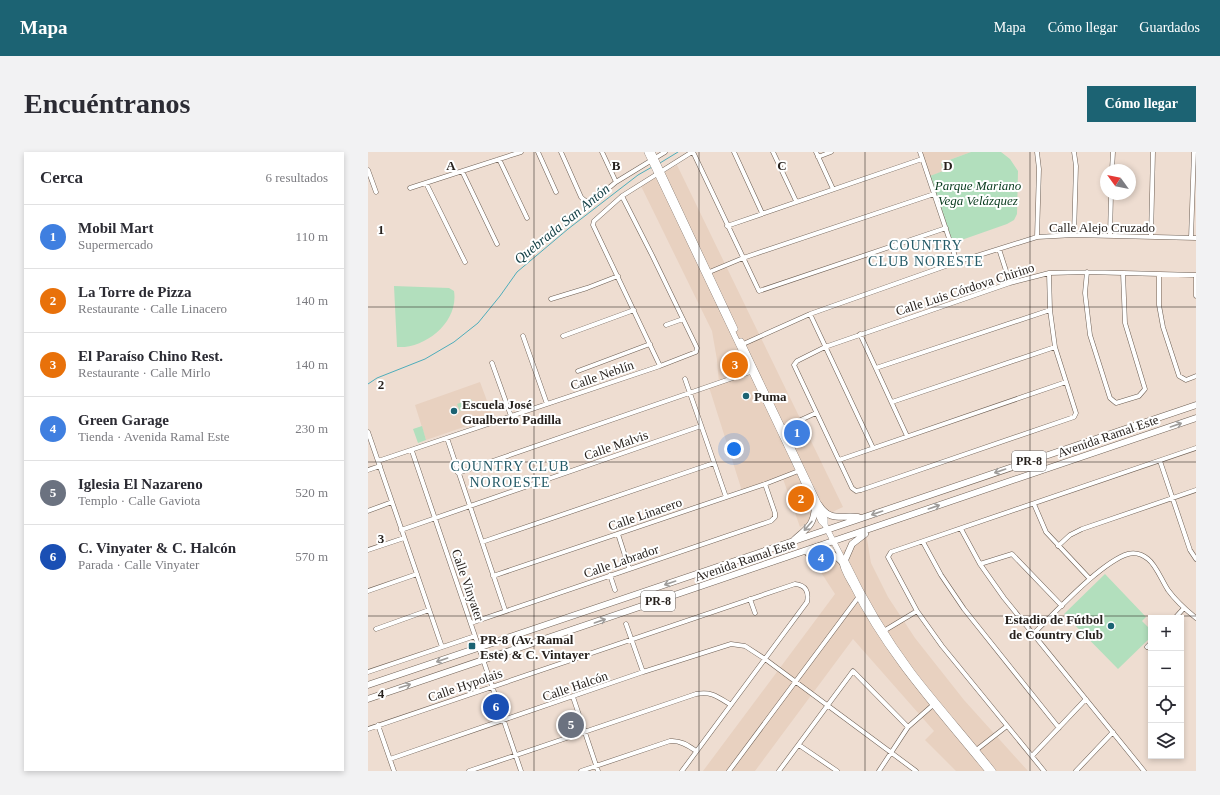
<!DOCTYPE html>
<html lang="es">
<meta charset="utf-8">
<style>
body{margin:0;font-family:Georgia,serif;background:#f2f2f3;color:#2b2b33}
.controls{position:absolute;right:12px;bottom:12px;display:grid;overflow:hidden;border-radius:0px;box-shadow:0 2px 6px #0003}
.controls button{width:36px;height:36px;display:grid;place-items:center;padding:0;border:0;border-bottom:1px solid #e1e1e2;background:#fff;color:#2b2b33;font:20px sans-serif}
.compass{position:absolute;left:732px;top:12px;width:36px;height:36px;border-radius:50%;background:#fff;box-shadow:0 2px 6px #0003;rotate:303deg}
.you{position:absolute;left:366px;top:297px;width:14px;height:14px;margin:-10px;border:3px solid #fff;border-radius:50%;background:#1a73e8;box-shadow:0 0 0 6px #1a73e833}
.badge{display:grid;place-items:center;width:26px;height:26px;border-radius:50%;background:#1c6373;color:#fff;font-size:13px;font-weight:700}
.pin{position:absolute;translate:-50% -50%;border:2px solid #fff;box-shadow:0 1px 4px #0006}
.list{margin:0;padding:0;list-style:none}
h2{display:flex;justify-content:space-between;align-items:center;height:52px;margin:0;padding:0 16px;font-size:17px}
h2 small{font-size:13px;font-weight:400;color:#7c7c81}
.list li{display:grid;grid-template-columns:26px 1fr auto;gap:12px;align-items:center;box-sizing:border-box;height:64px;padding:0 16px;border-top:1px solid #e1e1e2}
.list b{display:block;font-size:15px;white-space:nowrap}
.list p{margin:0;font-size:13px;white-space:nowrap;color:#7c7c81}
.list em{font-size:13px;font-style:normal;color:#7c7c81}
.icon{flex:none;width:22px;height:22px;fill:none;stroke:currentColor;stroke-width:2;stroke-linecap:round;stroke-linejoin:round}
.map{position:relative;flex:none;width:828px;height:619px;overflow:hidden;border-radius:0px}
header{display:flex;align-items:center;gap:24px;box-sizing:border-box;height:56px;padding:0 20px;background:#1c6373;color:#fff}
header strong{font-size:19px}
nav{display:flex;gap:22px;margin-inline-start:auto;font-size:14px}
.intro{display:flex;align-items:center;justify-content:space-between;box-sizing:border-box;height:96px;padding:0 24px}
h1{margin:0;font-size:28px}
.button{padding:10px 18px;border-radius:0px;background:#1c6373;color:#fff;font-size:14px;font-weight:700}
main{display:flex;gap:24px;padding:0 24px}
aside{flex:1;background:#fff;border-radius:0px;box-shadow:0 2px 6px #0003}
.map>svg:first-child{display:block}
.built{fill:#e8d1c0}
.green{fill:#b2dfbd}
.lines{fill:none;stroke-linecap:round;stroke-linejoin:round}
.stream{stroke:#4eadbb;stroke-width:1}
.street-casing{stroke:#6c5e53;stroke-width:5}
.secondary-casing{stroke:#6c5e53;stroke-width:6}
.primary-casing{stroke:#6c5e53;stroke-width:7}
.street{stroke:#fff;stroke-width:4}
.secondary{stroke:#fff;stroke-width:5.5}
.primary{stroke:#fff;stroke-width:6}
.oneway{stroke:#9e9c9a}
.grid{fill:none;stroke:#28221e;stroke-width:1;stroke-opacity:0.55}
.poi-dot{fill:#1c6373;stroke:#fff;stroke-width:1.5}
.labels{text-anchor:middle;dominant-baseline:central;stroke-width:4;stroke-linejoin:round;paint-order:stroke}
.shield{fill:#fff;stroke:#686462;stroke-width:1}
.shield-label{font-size:12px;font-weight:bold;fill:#28221e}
.park-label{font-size:13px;font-style:italic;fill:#083a1d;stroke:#fff}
.street-label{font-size:13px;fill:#28221e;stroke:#fff}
.poi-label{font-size:13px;font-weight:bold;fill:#28221e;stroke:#fff;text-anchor:start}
.water-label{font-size:14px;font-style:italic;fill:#144046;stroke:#fff}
.neighbourhood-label{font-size:14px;letter-spacing:1px;fill:#245a67;stroke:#fff}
.grid-label{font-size:13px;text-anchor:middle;font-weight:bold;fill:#28221e;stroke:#fff;stroke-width:4;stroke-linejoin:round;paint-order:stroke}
</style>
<header>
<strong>Mapa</strong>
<nav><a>Mapa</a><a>Cómo llegar</a><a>Guardados</a></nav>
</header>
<div class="intro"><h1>Encuéntranos</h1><a class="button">Cómo llegar</a></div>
<main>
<aside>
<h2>Cerca<small>6 resultados</small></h2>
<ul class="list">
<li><span class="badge" style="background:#3f7fe0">1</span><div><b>Mobil Mart</b><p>Supermercado</p></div><em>110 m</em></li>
<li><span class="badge" style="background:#e8710a">2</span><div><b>La Torre de Pizza</b><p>Restaurante · Calle Linacero</p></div><em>140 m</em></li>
<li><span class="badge" style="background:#e8710a">3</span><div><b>El Paraíso Chino Rest.</b><p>Restaurante · Calle Mirlo</p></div><em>140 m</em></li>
<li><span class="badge" style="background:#3f7fe0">4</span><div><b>Green Garage</b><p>Tienda · Avenida Ramal Este</p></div><em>230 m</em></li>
<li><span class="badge" style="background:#6b7280">5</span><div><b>Iglesia El Nazareno</b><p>Templo · Calle Gaviota</p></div><em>520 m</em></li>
<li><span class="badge" style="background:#1a4fb4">6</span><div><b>C. Vinyater &amp; C. Halcón</b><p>Parada · Calle Vinyater</p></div><em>570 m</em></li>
</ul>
</aside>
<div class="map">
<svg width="828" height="619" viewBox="0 0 828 619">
<rect width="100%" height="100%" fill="#eeddd1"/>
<!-- built -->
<path class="built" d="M554 0H603L573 11 576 19 562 24Z
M309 13 475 355 432 375 414 324 374 339 341 235 351 231 349 208 344 179 273 34Z
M112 230 125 265 58 288 47 253Z
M498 381 503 411 520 445 547 486 596 548 660 619H588L557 588 566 579 485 487 387 619H335L467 442 443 405 452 399H474L481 396Z"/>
<!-- green -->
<path class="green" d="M603 0H633L642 7 650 19 649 62 646 68 639 72 585 91 562 24 575 19 573 11Z
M26 134 81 136 86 139C91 170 57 197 29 195Z
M103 247 106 254 92 259 89 252Z
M54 274 58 288 50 291 45 277Z
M737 422 778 465 774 469 783 478V485L750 517 696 462Z"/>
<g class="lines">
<!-- stream -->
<path class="stream" d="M292 11 310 0
M0 232 9 226 57 207 86 190 110 171 132 144 149 120 200 77 270 23 284 15"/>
<!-- street casing -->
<g class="street-casing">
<path id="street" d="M170 0 188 40
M193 0 213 45C216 49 219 50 224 50L248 30 297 0
M234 0 248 30
M325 0 391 139 578 76
M366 0 394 61
M405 0 428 49
M448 0 465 37
M552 0 589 110
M669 0 671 17 669 85
M706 0 708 14 706 83
M450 5 463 0
M131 7 159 66
M0 18 8 40
M744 18 745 0
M94 19 129 92
M58 31 97 110
M42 36 153 0
M359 74 554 7
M742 84 743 42
M783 85 785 0
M823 86 826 0
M631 97 642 131
M719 120 717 141 722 183 742 246 748 251 771 244 777 237 757 171 755 121
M339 121 375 106 566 42
M681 121 682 158 687 195 708 261 706 265 493 338 488 339 484 336 426 213 429 209 457 195 642 131 681 121 719 120 828 123
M791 122V153L795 175 811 224 818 228 828 224
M828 123V144
M183 147 219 136 250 124
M442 162 505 296
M298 173 315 167
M492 182 539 284
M155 184 179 252
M195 184 266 158
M373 193 442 162 589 110 669 85 706 83 828 86
M124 211 143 264
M292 214 225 73 226 69 254 44 324 0
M508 216 682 158
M210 219 282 192
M317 227 358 345
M524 250 687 195
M413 277 448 261
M0 280 74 495
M79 286 137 458
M44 299 153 619
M471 308 698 230
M10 309 292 214 328 200 329 196 284 103 254 44
M792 309 822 398 828 407
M0 318 12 314
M90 321 385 219
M666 352 678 380 722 427
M0 359 24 350
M593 377 612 412 636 446 776 619
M33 378 333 274
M250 382 261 416
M114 390 346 311
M555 390 573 423 596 457 691 576
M690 394 702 383 714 377 828 338
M0 398 36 386
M612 412 644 402 694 454
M242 423 247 438
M125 424 397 332 433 318
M0 439 49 422
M382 447 387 461
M807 466 816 456
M103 471 403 369 407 365V361L397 332
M258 472 275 520
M8 477 61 458
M514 480 549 459
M665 482C687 461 733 410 760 402 768 400 775 403 780 407 788 413 794 429 800 438 808 449 818 458 828 466
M779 495 783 491
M0 520 107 484
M205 545 230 619
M10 573 26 619
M0 577 427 432C438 433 441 440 439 450L314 619
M431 593 469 619
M607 599 639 574
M664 604 718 547
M22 607 275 520 363 492 377 494 397 507 548 619
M101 619 328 542C344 539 350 545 363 553
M213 619 302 589C312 588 320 593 328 599
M361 619 492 443
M411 619 485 519 540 575
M511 619 540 575 565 553
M676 619 574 494 549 459 520 405 523 400 828 296
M708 619 745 580"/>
</g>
<!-- secondary casing -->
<g class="secondary-casing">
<path id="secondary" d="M279 0 431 319 453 369 457 373 474 406 477 408C496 448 518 485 544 520 570 554 599 586 625 619
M284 0 367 177
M373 189 451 353 457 367V373
M474 407C473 415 481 427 485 434 519 503 572 560 620 619"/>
</g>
<!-- primary casing -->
<g class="primary-casing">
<path id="primary" d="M451 353C462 370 473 363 490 365
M426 388C439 376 446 374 447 354
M440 401C456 398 462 398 474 410
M477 408 484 392 497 382
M0 533 828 253
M0 547 828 266"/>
</g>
<!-- street -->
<use href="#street" class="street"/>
<!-- secondary -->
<use href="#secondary" class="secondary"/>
<!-- primary -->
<use href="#primary" class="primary"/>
</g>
<!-- one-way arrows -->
<defs><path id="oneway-shaft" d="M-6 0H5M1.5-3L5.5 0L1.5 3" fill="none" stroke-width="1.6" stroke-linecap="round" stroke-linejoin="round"/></defs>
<g class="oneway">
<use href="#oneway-shaft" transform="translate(808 273) rotate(-19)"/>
<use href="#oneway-shaft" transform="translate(632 319) rotate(161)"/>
<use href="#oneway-shaft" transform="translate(566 355) rotate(-19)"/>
<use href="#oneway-shaft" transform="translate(509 361) rotate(161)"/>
<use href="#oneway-shaft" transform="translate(440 374) rotate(131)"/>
<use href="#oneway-shaft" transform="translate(302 431) rotate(161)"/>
<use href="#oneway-shaft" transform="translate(232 469) rotate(-19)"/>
<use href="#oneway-shaft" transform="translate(74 508) rotate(161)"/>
<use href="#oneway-shaft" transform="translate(37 534) rotate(-18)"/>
</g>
<!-- grid -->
<path class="grid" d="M166 0V619M331 0V619M497 0V619M662 0V619M0 155H828M0 310H828M0 464H828"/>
<!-- markers -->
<g class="poi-dot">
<circle cx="378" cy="244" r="4"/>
<circle cx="86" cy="259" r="4"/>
<circle cx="743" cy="474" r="4"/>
<rect x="100" y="490" width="8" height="8" rx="2"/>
</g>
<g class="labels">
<!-- shield labels -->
<g class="shield">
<rect x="644" y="299" width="34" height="20" rx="3"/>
<rect x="273" y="439" width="34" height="20" rx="3"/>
</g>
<g class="shield-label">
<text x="661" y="309">PR-8</text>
<text x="290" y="449">PR-8</text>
</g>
<!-- park labels -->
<g class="park-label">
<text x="610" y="33">Parque Mariano<tspan x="610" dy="15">Vega Velázquez</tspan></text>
</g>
<!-- street labels -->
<g class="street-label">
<text x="734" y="75">Calle Alejo Cruzado</text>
<text transform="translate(597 137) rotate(-18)">Calle Luis Córdova Chirino</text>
<text transform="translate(234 223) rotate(-19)">Calle Neblín</text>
<text transform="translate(740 284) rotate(-19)">Avenida Ramal Este</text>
<text transform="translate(248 293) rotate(-19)">Calle Malvis</text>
<text transform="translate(277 362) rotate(-19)">Calle Linacero</text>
<text transform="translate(377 408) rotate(-19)">Avenida Ramal Este</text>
<text transform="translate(253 409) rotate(-19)">Calle Labrador</text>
<text transform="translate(100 433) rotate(71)">Calle Vinyater</text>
<text transform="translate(97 533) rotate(-19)">Calle Hypolais</text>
<text transform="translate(207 534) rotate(-19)">Calle Halcón</text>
</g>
<!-- poi labels -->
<g class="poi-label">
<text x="386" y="244">Puma</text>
<text x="94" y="252">Escuela José<tspan x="94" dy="15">Gualberto Padilla</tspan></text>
<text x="735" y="467" text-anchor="end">Estadio de Fútbol<tspan x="735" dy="15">de Country Club</tspan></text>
<text x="112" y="487">PR-8 (Av. Ramal<tspan x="112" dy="15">Este) &amp; C. Vintayer</tspan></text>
</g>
<!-- water labels -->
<g class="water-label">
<text transform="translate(194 72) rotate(-39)">Quebrada San Antón</text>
</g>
<!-- neighbourhood labels -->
<g class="neighbourhood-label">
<text x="558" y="93">COUNTRY<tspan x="558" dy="16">CLUB NORESTE</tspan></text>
<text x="142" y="314">COUNTRY CLUB<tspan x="142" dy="16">NOROESTE</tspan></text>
</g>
</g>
<g class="grid-label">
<text x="83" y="18">A</text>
<text x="248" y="18">B</text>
<text x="414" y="18">C</text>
<text x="580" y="18">D</text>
<text x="13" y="82">1</text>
<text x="13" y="237">2</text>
<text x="13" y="391">3</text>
<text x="13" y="546">4</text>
</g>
</svg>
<div class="controls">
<button>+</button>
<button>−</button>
<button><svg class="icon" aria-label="locate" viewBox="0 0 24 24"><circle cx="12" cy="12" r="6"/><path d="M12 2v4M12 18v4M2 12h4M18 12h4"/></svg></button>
<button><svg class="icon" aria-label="layers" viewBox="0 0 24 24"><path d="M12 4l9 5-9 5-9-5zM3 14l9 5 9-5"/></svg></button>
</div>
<svg class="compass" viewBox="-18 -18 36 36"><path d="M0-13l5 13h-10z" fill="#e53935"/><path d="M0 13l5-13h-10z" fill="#7c7c81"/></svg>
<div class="you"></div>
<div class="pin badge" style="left:429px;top:281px;background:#3f7fe0">1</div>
<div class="pin badge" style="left:433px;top:347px;background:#e8710a">2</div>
<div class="pin badge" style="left:367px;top:213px;background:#e8710a">3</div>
<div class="pin badge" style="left:453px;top:406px;background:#3f7fe0">4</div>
<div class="pin badge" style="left:203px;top:573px;background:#6b7280">5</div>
<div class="pin badge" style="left:128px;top:555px;background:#1a4fb4">6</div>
</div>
</main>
